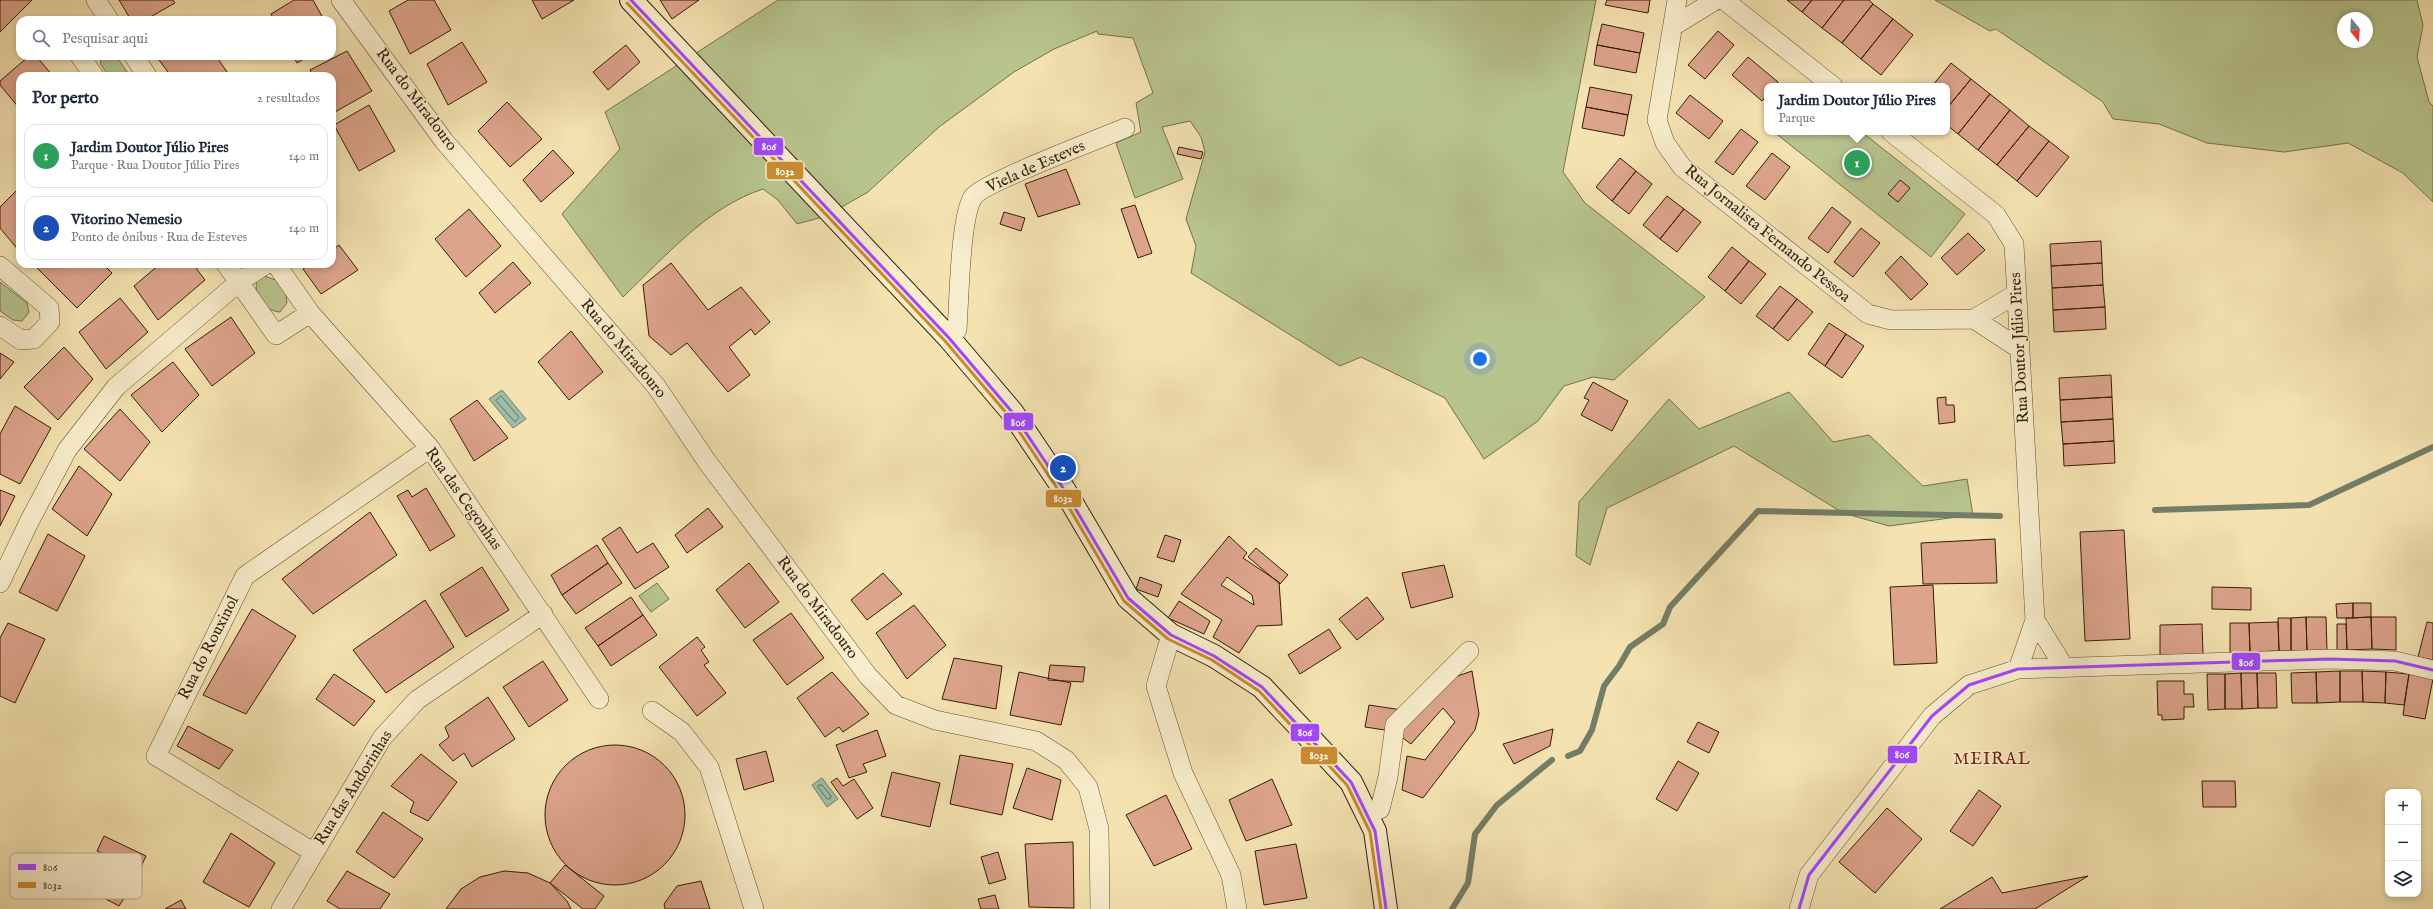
<!DOCTYPE html>
<html lang="pt">
<meta charset="utf-8">
<style>
body{margin:0;font-family:"IM FELL English",serif;background:#f2f2f3;color:#1f2937}
.controls{position:absolute;right:12px;bottom:12px;display:grid;overflow:hidden;border-radius:8px;box-shadow:0 2px 6px #0003}
.controls button{width:36px;height:36px;display:grid;place-items:center;padding:0;border:0;border-bottom:1px solid #e0e1e3;background:#fff;color:#1f2937;font:20px sans-serif}
.compass{position:absolute;left:2337px;top:12px;width:36px;height:36px;border-radius:50%;background:#fff;box-shadow:0 2px 6px #0003;rotate:162deg}
.you{position:absolute;left:1480px;top:359px;width:14px;height:14px;margin:-10px;border:3px solid #fff;border-radius:50%;background:#1a73e8;box-shadow:0 0 0 6px #1a73e833}
.badge{display:grid;place-items:center;width:26px;height:26px;border-radius:50%;background:#b45309;color:#fff;font-size:13px;font-weight:700}
.pin{position:absolute;translate:-50% -50%;border:2px solid #fff;box-shadow:0 1px 4px #0006}
.popup{position:absolute;left:1764px;top:83px;width:186px;height:52px;box-sizing:border-box;display:grid;place-content:center;border-radius:8px;background:#fff;filter:drop-shadow(0 1px 3px #0005);font-size:13px;white-space:nowrap;color:#747a83}
.popup b{font-size:15px;color:#1f2937}
.popup::after{content:'';position:absolute;left:50%;top:100%;margin-left:-8px;border:8px solid transparent;border-top-color:#fff}
.list{margin:0;padding:0;list-style:none}
h2{display:flex;justify-content:space-between;align-items:center;height:52px;margin:0;padding:0 16px;font-size:17px}
h2 small{font-size:13px;font-weight:400;color:#747a83}
.list li{display:grid;grid-template-columns:26px 1fr auto;gap:12px;align-items:center;box-sizing:border-box;height:64px;margin:0 8px 8px;padding:0 8px;border:1px solid #e0e1e3;border-radius:12px}
.list b{display:block;font-size:15px;white-space:nowrap}
.list p{margin:0;font-size:13px;white-space:nowrap;color:#747a83}
.list em{font-size:13px;font-style:normal;color:#747a83}
.icon{flex:none;width:22px;height:22px;fill:none;stroke:currentColor;stroke-width:2;stroke-linecap:round;stroke-linejoin:round}
.map{position:relative;flex:none;width:2433px;height:909px;overflow:hidden}
.search{position:absolute;background:#fff;box-shadow:0 2px 6px #0003;left:16px;top:16px;width:320px;height:44px;display:flex;align-items:center;gap:10px;box-sizing:border-box;padding:0 14px;border-radius:12px;color:#747a83;font-size:15px}
.panel{position:absolute;background:#fff;box-shadow:0 2px 6px #0003;left:16px;top:72px;width:320px;height:196px;border-radius:12px}
.map>svg:first-child{display:block}
.green{fill:#b8c48e;stroke:#76714a;fill-rule:evenodd}
.water{fill:#9cbea8;stroke:#737e67}
.lines{fill:none;stroke-linecap:round;stroke-linejoin:round}
.shore{stroke:#686e56;stroke-width:1}
.stream{stroke:#737e67;stroke-width:6}
.building{fill:#dda48c;stroke:#351e05;fill-rule:evenodd}
.street-casing{stroke:#654f30;stroke-width:20}
.secondary-casing{stroke:#351e05;stroke-width:24}
.street{stroke:#f8edcc;stroke-width:19}
.secondary{stroke:#f8edcc;stroke-width:22}
.bus-1-casing{stroke:#f8edcc;stroke-width:6}
.bus-2-casing{stroke:#f8edcc;stroke-width:6}
.bus-1{stroke:#a347ff;stroke-width:3}
.bus-2{stroke:#ca8c2e;stroke-width:3}
.labels{text-anchor:middle;dominant-baseline:central;stroke-width:3;stroke-linejoin:round;paint-order:stroke}
.street-label{font-size:16px;fill:#351e05;stroke:#f8edcc}
.neighbourhood-label{font-size:17px;letter-spacing:1px;fill:#7a1f14;stroke:#f8edcc}
.key{fill:#f8edcc;stroke:#beaf90;stroke-width:1}
.key-label{font-size:11px;fill:#351e05}
.line-badge{stroke:#f8edcc;stroke-width:1.5}
.badge-label{font-size:11px;text-anchor:middle;font-weight:bold;fill:#fff}
</style>
<div class="map">
<svg width="2433" height="909" viewBox="0 0 2433 909">
<rect width="100%" height="100%" fill="#f4e3b1"/>
<filter id="stains"><feTurbulence type="fractalNoise" baseFrequency=".005" numOctaves="4"/><feColorMatrix values="0 0 0 0 .2 0 0 0 0 .09 0 0 0 0 .02 0 0 0 .5 -.17"/></filter>
<radialGradient id="worn" r=".72"><stop offset=".6" stop-color="#630" stop-opacity="0"/><stop offset="1" stop-color="#630" stop-opacity=".3"/></radialGradient>
<!-- green -->
<path class="green" d="M778 0H1596L1563 172 1585 203 1705 297 1614 380 1593 377 1564 386 1538 421 1484 459 1445 398 1361 357 1340 366 1191 273 1196 246 1186 219 1205 152 1201 137 1190 121 1162 127 1183 179 1135 198 1116 143 1141 132 1136 103 1153 93 1133 38 1098 34 1097 31 1054 49 1014 72 939 127 868 192 826 216 797 224 778 200 763 189C707 207 664 258 623 297L562 214 620 149 605 112Z
M1935 0H2417L2423 25 2417 57 2429 102 2433 106V202L2403 173 2348 143 2284 152 2207 143 2159 124 2113 119 2103 102 1996 29 1990 31ZM2343 18H2367V42H2343Z
M100 56H116L130 76H109L101 65Z
M1774 132H1862L1965 214 1931 257Z
M264 276 276 280 286 295 287 303 280 312C264 311 253 295 257 279Z
M0 282 27 303 29 312 22 321 13 320 0 311Z
M1789 392 1833 442 1869 435 1923 486 1967 479 1973 515 1889 526 1843 513 1734 446 1607 508 1590 565 1576 556 1579 502 1669 399 1699 429Z
M657 583 669 599 651 612 639 596Z"/>
<!-- water -->
<path class="water" d="M502 390 526 419 513 428 489 399Z
M822 778 838 799 827 807 812 785Z"/>
<g class="lines">
<!-- shore -->
<path class="shore" d="M501 396 519 417 515 422 496 401Z
M819 785H822L831 796 830 799H827L818 787Z"/>
<!-- stream -->
<path class="stream" d="M2155 510 2309 505 2433 447
M1568 756 1580 751 1592 730 1604 686 1619 666 1630 647 1663 624 1670 607 1758 511 2000 516
M1452 909 1468 883 1475 834 1497 805 1552 760"/>
</g>
<!-- building -->
<path class="building" d="M0 0H32L0 32Z
M119 0H173L175 3 145 20H131Z
M294 0H313L324 20H274L271 14Z
M408 0H434L451 30 410 54 389 11Z
M532 0H574L542 19Z
M660 0H699L672 19Z
M1607 0H1650L1648 13 1605 5Z
M1787 0H1812L1802 12Z
M1812 0H1844L1822 28 1802 12Z
M1844 0H1869L1873 4 1842 43 1822 28Z
M1873 4 1893 19 1861 59 1842 43Z
M1893 19 1913 35 1881 75 1861 59Z
M1602 24 1644 33 1640 53 1597 45Z
M1718 31 1734 45 1705 79 1688 65Z
M462 42 487 82 448 105 427 64Z
M626 45 640 62 608 90 593 72Z
M1597 45 1640 53 1636 73 1594 65Z
M347 51 372 91 335 112 332 108V76H313L310 70Z
M29 56H36L53 76H20V109L0 85V81Z
M156 56H216L227 72 220 76H171Z
M293 56H309L297 63Z
M1748 57 1778 82 1775 86H1767V95L1762 101 1732 75Z
M1951 63 1971 79 1947 108V86H1932Z
M1971 79 1990 94 1958 134 1947 125V108Z
M1590 87 1632 95 1628 115 1586 107Z
M1990 94 2010 110 1978 150 1958 134Z
M1690 95 1723 121 1709 139 1676 113Z
M507 102 542 139 510 167 478 131Z
M369 105 395 151 359 171 334 125Z
M1586 107 1628 115 1624 136 1582 128Z
M2010 110 2029 126 1997 165 1978 150Z
M2029 126 2049 141 2017 181 1997 165Z
M1741 129 1758 142 1733 175 1715 162Z
M2049 141 2069 157 2037 197 2017 181Z
M1179 147 1203 152 1201 159 1177 154Z
M553 150 574 173 541 202 523 180Z
M1772 153 1790 167 1765 200 1746 186Z
M1620 158 1636 171 1612 201 1596 187Z
M1066 169 1080 204 1038 217 1025 184Z
M1636 171 1652 184 1629 214 1612 201Z
M1900 180 1910 188 1898 202 1888 194Z
M20 187V252L0 228V207Z
M1667 196 1684 209 1660 239 1643 225Z
M1135 205 1152 253 1138 258 1121 209Z
M1832 207 1851 222 1828 253 1808 238Z
M469 209 501 246 466 277 435 239Z
M1684 209 1701 222 1677 252 1660 239Z
M1004 212 1025 218 1021 231 1000 224Z
M1861 228 1880 243 1853 277 1834 262Z
M1968 233 1985 250 1957 275 1941 258Z
M2101 241 2102 263 2051 266 2050 244Z
M339 245 358 270 321 294 303 269 310 264H332V250Z
M1732 247 1749 261 1725 291 1708 277Z
M1901 256 1928 284 1911 300 1885 273Z
M1749 261 1766 274 1741 304 1725 291Z
M513 262 531 283 495 313 479 293Z
M671 263 708 310 741 287 770 322 755 335 751 329 729 347 750 375 728 392 687 343 671 355 649 336 643 285Z
M2102 263 2103 285 2052 288 2051 266Z
M41 264H103L112 273 77 308 37 268Z
M160 264H193L205 280 158 320 134 286Z
M2103 285 2105 307 2053 310 2052 288Z
M1780 286 1797 299 1773 329 1756 316Z
M120 298 148 332 106 369 79 332Z
M1797 299 1813 312 1788 341 1773 329Z
M2105 307 2106 329 2054 332 2053 310Z
M231 317 255 353 212 386 185 349Z
M1829 323 1846 334 1825 366 1808 354Z
M571 331 603 372 569 400 538 362Z
M1846 334 1864 346 1842 378 1825 366Z
M64 347 93 379 58 420 24 387Z
M0 353 14 362 0 379Z
M173 362 199 395 162 432 131 395Z
M2111 375 2112 397 2060 400 2059 378Z
M1593 382 1628 401 1612 431 1581 415 1589 400 1584 398Z
M1946 397V405H1954L1955 422 1939 424 1937 398Z
M2112 397 2113 419 2061 422 2060 400Z
M477 400 508 438 474 461 450 419Z
M15 406 51 428 20 484 0 474V434Z
M120 409 150 442 120 481 84 449Z
M2113 419 2114 441 2063 444 2061 422Z
M2114 441 2115 463 2064 466 2063 444Z
M79 466 112 494 87 536 52 509Z
M426 488 455 536 430 551 397 496 408 490 412 497Z
M0 490 15 496 0 526Z
M708 508 723 527 687 553 675 535Z
M370 512 397 555 313 614 282 579Z
M620 527 637 553 653 543 669 567 635 589 602 539Z
M2124 530 2130 639 2085 641 2080 532Z
M48 534 85 556 57 611 19 592Z
M1165 535 1181 540 1174 562 1157 557Z
M1229 536 1247 553 1243 558 1279 582 1282 625 1257 626 1239 653 1213 637 1222 620 1181 594ZM1227 577 1252 595 1254 605 1221 585Z
M1995 539 1997 583 1923 584 1921 543Z
M597 545 608 563 562 595 551 575Z
M1256 548 1288 575 1280 584 1248 557Z
M608 563 622 583 576 614 562 595Z
M749 563 779 602 745 628 716 590Z
M1444 565 1453 597 1411 608 1402 573Z
M482 567 509 610 466 637 440 594Z
M883 573 902 594 867 620 851 600Z
M1140 577 1162 585 1158 597 1136 589Z
M1933 585 1937 663 1894 665 1890 587Z
M2212 587 2251 588V610L2212 609Z
M631 597 643 615 598 646 585 628Z
M1367 597 1384 619 1357 640 1339 619Z
M425 600 454 647 386 693 353 650Z
M1179 601 1210 621 1204 634 1168 618Z
M2353 603H2371V617L2353 618Z
M2353 603V618H2337L2336 604Z
M914 605 946 645 907 679 876 633Z
M252 609 296 636 246 714 203 695Z
M791 613 824 658 787 685 753 640Z
M643 615 657 635 611 666 598 646Z
M2306 617 2307 651H2291V618Z
M2306 617H2326L2327 650 2307 651Z
M2371 617H2396V650L2372 649Z
M2371 617 2372 649 2347 650 2346 618Z
M2278 618H2291V651H2279Z
M2278 622 2279 651 2250 652 2249 623Z
M2427 622 2433 623V660L2418 657Z
M8 623 45 639 15 703 0 696V638Z
M2230 623H2249L2250 652 2230 653Z
M2202 624 2203 654 2160 655V625Z
M2337 624H2346L2347 650H2337Z
M1329 629 1341 648 1300 674 1288 655Z
M697 637 705 647 701 650 709 662 704 665 726 693 697 716 659 667Z
M954 658 1002 666 996 709 942 699Z
M543 661 568 700 529 727 503 687Z
M1050 665 1085 667 1083 682 1048 680Z
M1472 671 1479 714 1475 730 1423 798 1402 790 1407 756 1425 760 1455 722 1443 708 1411 744 1396 733 1449 679Z
M2340 671V702L2317 703 2316 672Z
M2340 671H2362L2363 702H2340Z
M2362 671 2386 672 2385 703 2363 702Z
M832 672 869 714 843 732 839 727 825 737 797 698Z
M1019 672 1071 683 1061 725 1010 715Z
M2316 672 2317 703H2292L2291 673Z
M2386 672 2409 674 2404 705 2385 703Z
M2241 673 2242 709H2225V674Z
M2241 673H2257L2258 708 2242 709Z
M2257 673H2276L2277 708H2258Z
M334 674 375 701 354 726 316 699Z
M2207 674H2225V709L2208 710Z
M2409 674 2433 679 2425 719 2403 715Z
M2157 681H2184V694H2193L2194 707H2184V719L2162 720V715H2158Z
M488 697 515 739 472 767 464 753 453 761 439 745 449 737 445 727Z
M1369 705 1402 710 1398 732 1365 727Z
M1698 722 1719 732 1709 753 1687 742Z
M188 726 233 750 219 769 177 746Z
M1553 729 1550 746 1514 764 1503 744Z
M877 730 886 756 863 764 867 772 849 778 836 745Z
M545 815a70 70 0 1 1 140 0a70 70 0 1 1-140 0Z
M766 751 774 781 744 790 736 759Z
M421 754 457 782 428 821 410 812 414 802 391 786Z
M960 755 1013 764 1002 815 950 804Z
M1678 761 1699 773 1677 811 1656 799Z
M1027 768 1061 780 1052 820 1013 808Z
M892 772 940 783 930 827 881 816Z
M837 778 843 786 854 779 873 808 857 819 831 782Z
M1272 779 1292 825 1246 841 1229 800Z
M2202 781H2235L2236 807H2203Z
M1979 790 2001 806 1973 846 1950 831Z
M1166 795 1192 849 1154 866 1126 815Z
M1887 808 1922 839 1875 893 1839 862Z
M383 812 423 839 394 878 356 852Z
M231 833 275 863 249 907 203 882Z
M104 836 146 856 139 871 97 851Z
M1073 842 1074 908 1029 907 1025 844Z
M1296 844 1307 898 1264 905 1255 851Z
M998 852 1006 879 989 884 981 857Z
M92 858 136 881 119 906 83 887Z
M565 865 604 896 595 909H583L550 883Z
M347 871 390 894 380 909H340L327 901Z
M504 871 528 873 550 883 567 901 571 909H446L461 889 480 877Z
M2088 876 2035 909H1940L1992 877 2002 893Z
M701 881 710 909H665L664 904 677 886Z
M995 895 999 909H981L978 899Z
M181 900 186 909H165Z"/>
<g class="lines">
<!-- street casing -->
<g class="street-casing">
<path id="street" d="M96 0 109 20
M341 0 444 141 656 386 708 463 868 676 896 705 935 720 1036 741 1066 760 1088 787 1099 829 1100 909
M1677 0 1657 120 1665 143 1682 167 1868 314 1891 320 1974 319 2016 294
M1724 0 1833 86
M1675 25 1716 0
M80 56 94 76
M134 56 147 76
M1891 132 1996 215 2014 244 2035 620 2018 669
M226 264 276 335 310 313 276 264
M0 266 49 308 50 322 34 339 21 340 0 326
M310 313 430 448 599 699
M1974 319 2020 349
M949 338 957 330C959 303 960 217 973 197 982 183 1102 138 1125 128
M0 583 29 522 67 450 116 387 239 282 266 264
M2035 620 2064 667
M1171 635 1156 686 1183 773 1231 875 1237 909
M652 711 682 732 709 767 754 909
M1367 814 1380 809 1388 777 1395 725 1469 651
M313 852 156 756 245 576 430 448
M281 909 382 738 417 700 543 614
M1799 909 1809 875 1932 716 1969 685 2018 669 2330 659 2395 661 2433 670"/>
</g>
<!-- secondary casing -->
<g class="secondary-casing">
<path id="secondary" d="M631 0 949 338 1012 412 1065 491 1128 598 1171 635 1214 656 1262 687 1351 782 1375 831 1386 909"/>
</g>
<!-- street -->
<use href="#street" class="street"/>
<!-- secondary -->
<use href="#secondary" class="secondary"/>
<!-- bus-1 casing -->
<g class="bus-1-casing">
<path id="bus-1" d="M631 0 949 338 1012 412 1065 491 1128 598 1171 635 1214 656 1262 687 1351 782 1375 831 1386 909
M1799 909 1809 875 1932 716 1969 685 2018 669 2330 659 2395 661 2433 670"/>
</g>
<!-- bus-2 casing -->
<g class="bus-2-casing">
<path id="bus-2" d="M627 3 945 341 1008 415 1061 494 1124 601 1168 639 1212 660 1259 691 1347 785 1370 832 1381 909"/>
</g>
<!-- bus-1 -->
<use href="#bus-1" class="bus-1"/>
<!-- bus-2 -->
<use href="#bus-2" class="bus-2"/>
</g>
<g class="labels">
<!-- street labels -->
<g class="street-label">
<text transform="translate(416 100) rotate(53)">Rua do Miradouro</text>
<text transform="translate(1036 167) rotate(-24)">Viela de Esteves</text>
<text transform="translate(1767 234) rotate(39)">Rua Jornalista Fernando Pessoa</text>
<text transform="translate(2020 348) rotate(-93)">Rua Doutor Júlio Pires</text>
<text transform="translate(623 349) rotate(50)">Rua do Miradouro</text>
<text transform="translate(463 499) rotate(55)">Rua das Cegonhas</text>
<text transform="translate(817 608) rotate(53)">Rua do Miradouro</text>
<text transform="translate(209 648) rotate(-63)">Rua do Rouxinol</text>
<text transform="translate(354 788) rotate(-58)">Rua das Andorinhas</text>
</g>
<!-- neighbourhood labels -->
<g class="neighbourhood-label">
<text x="1992" y="759">MEIRAL</text>
</g>
</g>
<!-- legend -->
<rect x="10" y="853" width="132" height="46" rx="6" class="key"/>
<rect x="18" y="864" width="18" height="6" fill="#a347ff"/>
<rect x="18" y="882" width="18" height="6" fill="#ca8c2e"/>
<g class="key-label">
<text x="43" y="871">806</text>
<text x="43" y="889">8032</text>
</g>
<g class="line-badge">
<rect x="753" y="137" width="31" height="19" rx="4" fill="#a347ff"/>
<rect x="766" y="161" width="38" height="19" rx="4" fill="#ca8c2e"/>
<rect x="1003" y="412" width="31" height="19" rx="4" fill="#a347ff"/>
<rect x="1045" y="489" width="37" height="19" rx="4" fill="#ca8c2e"/>
<rect x="2231" y="652" width="30" height="19" rx="4" fill="#a347ff"/>
<rect x="1290" y="723" width="30" height="19" rx="4" fill="#a347ff"/>
<rect x="1887" y="745" width="31" height="19" rx="4" fill="#a347ff"/>
<rect x="1300" y="746" width="38" height="19" rx="4" fill="#ca8c2e"/>
</g>
<g class="badge-label">
<text x="769" y="150">806</text>
<text x="785" y="175">8032</text>
<text x="1018" y="426">806</text>
<text x="1063" y="502">8032</text>
<text x="2246" y="666">806</text>
<text x="1305" y="736">806</text>
<text x="1902" y="758">806</text>
<text x="1319" y="759">8032</text>
</g>
<rect width="100%" height="100%" filter="url(#stains)"/>
<rect width="100%" height="100%" fill="url(#worn)"/>
</svg>
<div class="controls">
<button>+</button>
<button>−</button>
<button><svg class="icon" aria-label="layers" viewBox="0 0 24 24"><path d="M12 4l9 5-9 5-9-5zM3 14l9 5 9-5"/></svg></button>
</div>
<svg class="compass" viewBox="-18 -18 36 36"><path d="M0-13l5 13h-10z" fill="#e53935"/><path d="M0 13l5-13h-10z" fill="#747a83"/></svg>
<div class="you"></div>
<div class="pin badge" style="left:1857px;top:163px;background:#2e9e5b">1</div>
<div class="popup"><b>Jardim Doutor Júlio Pires</b>Parque</div>
<div class="pin badge" style="left:1063px;top:468px;background:#1a4fb4">2</div>
<div class="search"><svg class="icon" aria-label="search" viewBox="0 0 24 24"><circle cx="10" cy="10" r="6"/><path d="M15 15l6 6"/></svg>Pesquisar aqui</div>
<section class="panel">
<h2>Por perto<small>2 resultados</small></h2>
<ul class="list">
<li><span class="badge" style="background:#2e9e5b">1</span><div><b>Jardim Doutor Júlio Pires</b><p>Parque · Rua Doutor Júlio Pires</p></div><em>140 m</em></li>
<li><span class="badge" style="background:#1a4fb4">2</span><div><b>Vitorino Nemesio</b><p>Ponto de ônibus · Rua de Esteves</p></div><em>140 m</em></li>
</ul>
</section>
</div>
